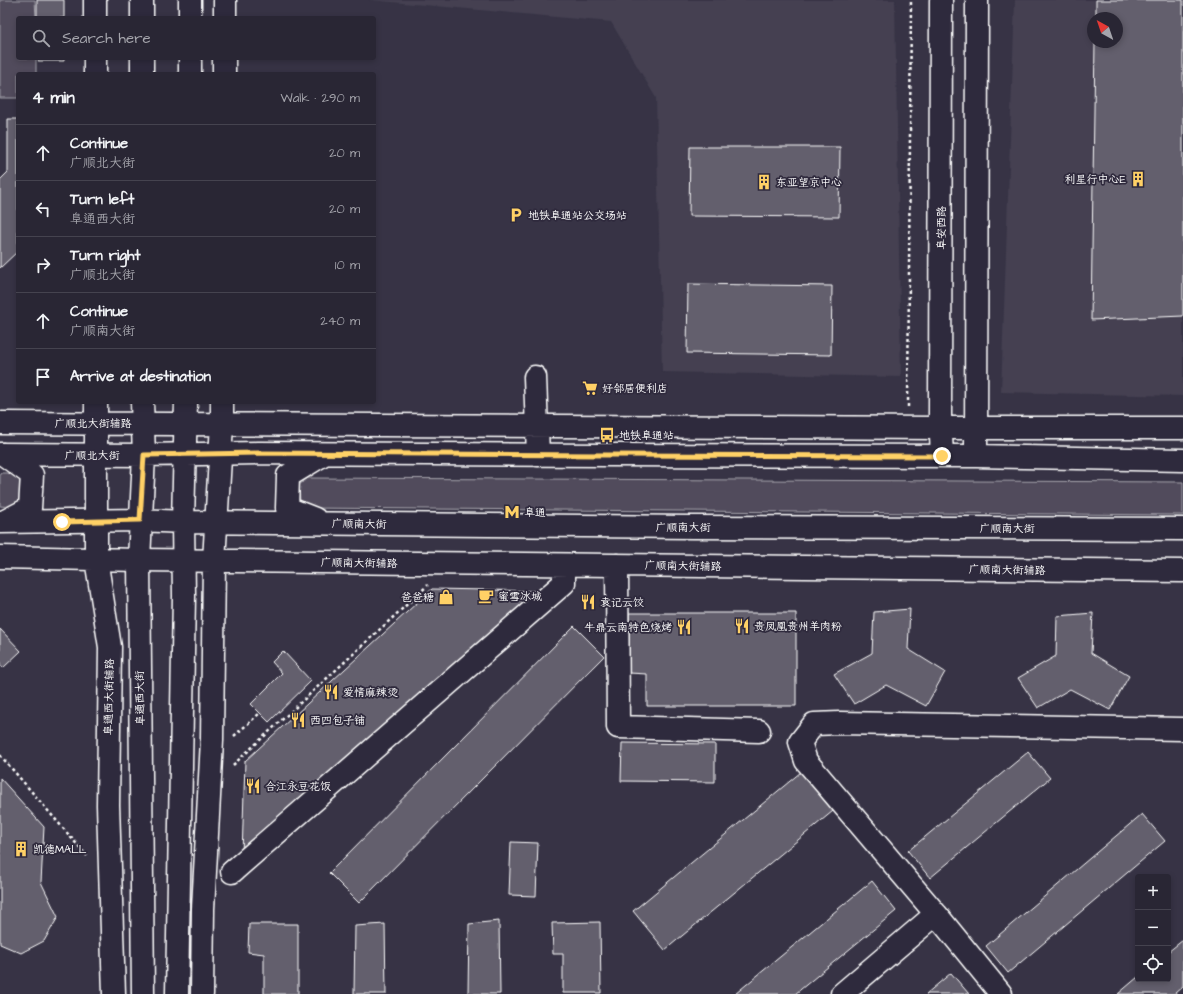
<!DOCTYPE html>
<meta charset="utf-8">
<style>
body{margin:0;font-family:"Architects Daughter","LXGW WenKai TC",sans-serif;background:#312e3c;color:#f1f3f6}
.controls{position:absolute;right:12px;bottom:12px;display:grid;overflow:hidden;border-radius:4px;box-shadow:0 2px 6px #0003}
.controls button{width:36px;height:36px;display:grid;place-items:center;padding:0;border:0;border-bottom:1px solid #45434f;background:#292634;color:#f1f3f6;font:20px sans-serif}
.compass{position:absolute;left:1087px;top:12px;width:36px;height:36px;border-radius:50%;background:#292634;box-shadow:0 2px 6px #0003;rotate:320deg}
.stop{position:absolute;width:12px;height:12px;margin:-9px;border:3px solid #ffd166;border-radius:50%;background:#fff}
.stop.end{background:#ffd166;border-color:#fff;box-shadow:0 1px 4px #0008}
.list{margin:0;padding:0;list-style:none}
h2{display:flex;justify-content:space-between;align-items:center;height:52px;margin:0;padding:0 16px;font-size:17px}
h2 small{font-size:13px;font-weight:400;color:#a5a5ac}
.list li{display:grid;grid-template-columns:26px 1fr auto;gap:12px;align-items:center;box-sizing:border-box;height:56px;padding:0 16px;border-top:1px solid #45434f}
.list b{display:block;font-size:15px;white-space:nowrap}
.list p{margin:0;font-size:13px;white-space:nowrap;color:#a5a5ac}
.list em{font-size:13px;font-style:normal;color:#a5a5ac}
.icon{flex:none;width:22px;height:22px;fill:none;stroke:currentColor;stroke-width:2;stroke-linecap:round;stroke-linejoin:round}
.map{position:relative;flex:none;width:1183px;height:994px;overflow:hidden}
.search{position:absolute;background:#292634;box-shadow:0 2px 6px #0003;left:16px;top:16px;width:360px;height:44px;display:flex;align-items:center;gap:10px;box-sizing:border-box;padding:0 14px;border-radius:4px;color:#a5a5ac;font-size:15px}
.panel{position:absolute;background:#292634;box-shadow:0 2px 6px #0003;left:16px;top:72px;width:360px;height:332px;border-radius:4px}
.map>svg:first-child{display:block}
.built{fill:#444051;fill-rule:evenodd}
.green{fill:#514c5c;stroke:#a8a6ae}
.building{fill:#635f6d;stroke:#fff}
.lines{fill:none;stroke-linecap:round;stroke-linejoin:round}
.minor-casing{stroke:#fff;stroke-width:25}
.major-casing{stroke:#fff;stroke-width:25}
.path{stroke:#fff;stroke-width:2.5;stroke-dasharray:3 3;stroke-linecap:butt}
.minor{stroke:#2f2a3d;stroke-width:22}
.major{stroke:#2f2a3d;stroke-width:22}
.route{stroke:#ffd166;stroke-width:5}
.labels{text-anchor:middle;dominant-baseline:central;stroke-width:3.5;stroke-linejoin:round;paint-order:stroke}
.poi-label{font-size:11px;fill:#fff;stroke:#2f2a3d;text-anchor:start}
.street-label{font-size:11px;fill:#fff;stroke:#2f2a3d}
</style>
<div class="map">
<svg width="1183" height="994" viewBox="0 0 1183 994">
<rect width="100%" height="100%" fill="#373345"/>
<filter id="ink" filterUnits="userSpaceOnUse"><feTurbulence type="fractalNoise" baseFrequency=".025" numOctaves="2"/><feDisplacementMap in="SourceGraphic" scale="8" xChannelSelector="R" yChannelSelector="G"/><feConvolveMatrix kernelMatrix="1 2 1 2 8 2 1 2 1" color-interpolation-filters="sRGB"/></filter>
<g filter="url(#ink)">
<!-- built -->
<path class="built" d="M369 0H895L901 377 662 372 656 98 611 22Z
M1015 0H1183V396L1001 392ZM1093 18H1117V42H1093Z"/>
<!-- green -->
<path class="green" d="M0 0H35L36 18H18V58H36V74H18V98H0Z
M0 473H15L26 484 24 497 14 507 0 506Z
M308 478 1183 482V515L309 508 300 501 299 485Z"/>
<!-- building -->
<path class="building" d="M37 0H64V18H37Z
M1096 0H1183V316L1091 320 1095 42H1117V18H1096Z
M38 58H64V61H38Z
M8 119H18V251L0 268V180L8 172Z
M690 147H840L839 217 689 216Z
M688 284 832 286 831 355 687 353Z
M432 589 544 591 242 855 245 761Z
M910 609 908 649 945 672 926 706 886 685 854 704 834 674 872 653 874 612Z
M629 613H796V706H647V674L629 673Z
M1093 613 1091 653 1129 676 1110 710 1070 689 1038 708 1018 678 1056 656 1057 616Z
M574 626 604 656 359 903 329 873Z
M0 629 21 651 3 668 0 664Z
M283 651 311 681 269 722 251 704 282 673 272 662Z
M622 743 715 744V782L621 781Z
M1028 752 1050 778 930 878 908 851Z
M801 772 833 811 665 950 633 911Z
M0 778 44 827 41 882 58 917 44 941 21 953 0 944Z
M1142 814 1165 841 1008 973 986 946Z
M511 842 538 843 536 896 509 895Z
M872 881 896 911 795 994H735Z
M499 921 500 994H468L469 924Z
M600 922 601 993H563V954H553L552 923Z
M249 924H298V994H264V954L248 952Z
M385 924 386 994H354L355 926Z
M1183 940V986L1174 994H1118L1138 977V979H1168V952Z
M951 973 969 994H926Z"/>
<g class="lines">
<!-- minor casing -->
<g class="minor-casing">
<path id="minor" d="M95 0V18
M225 18V0
M95 58V74
M224 74V58
M535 377 538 455
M96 402V559L110 647 108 805 114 994
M0 423 941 428H1183
M0 557 139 560 1183 571
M617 565 618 727 759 731
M232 872 564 583V565
M936 914 806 761 800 742 814 724 840 723 1183 729
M202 994 203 909 212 740 214 561 222 424V402
M842 994 936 914 1001 994"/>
</g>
<!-- major casing -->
<g class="major-casing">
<path id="major" d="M941 0 940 415 942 456
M142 18V0
M190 18V0
M142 74V58
M190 74V58
M142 402 144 455 139 560 143 994
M0 454 144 455 258 453 609 455 976 456 1183 460
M3 454 32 475 30 508 5 521
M976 456 977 0
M315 519 287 508 288 476 324 454
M0 522 140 520 183 522 692 527 1183 529
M177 994 184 596 183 522 186 402"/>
</g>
<!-- path -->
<path class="path" d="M908 407 911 0
M234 736 260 713
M0 755 87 856
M233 765 428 585"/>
<!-- minor -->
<use href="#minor" class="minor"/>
<!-- major -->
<use href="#major" class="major"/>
</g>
</g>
<g class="lines" filter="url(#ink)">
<!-- route -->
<path class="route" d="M62 522 140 520 144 455 258 453 609 455 942 456"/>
</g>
<!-- icons -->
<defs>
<g id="building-bare" transform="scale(1.2)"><path d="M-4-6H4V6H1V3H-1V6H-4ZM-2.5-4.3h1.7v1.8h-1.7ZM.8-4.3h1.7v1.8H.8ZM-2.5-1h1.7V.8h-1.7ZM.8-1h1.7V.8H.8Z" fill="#ffd166" stroke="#2f2a3d" stroke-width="2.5" paint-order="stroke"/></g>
<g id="parking-bare" transform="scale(1.2)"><path d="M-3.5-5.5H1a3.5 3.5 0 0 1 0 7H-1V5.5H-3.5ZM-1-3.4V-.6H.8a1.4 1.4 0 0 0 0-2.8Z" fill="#ffd166" stroke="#2f2a3d" stroke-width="2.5" paint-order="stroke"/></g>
<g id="supermarket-bare" transform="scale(1.2)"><path d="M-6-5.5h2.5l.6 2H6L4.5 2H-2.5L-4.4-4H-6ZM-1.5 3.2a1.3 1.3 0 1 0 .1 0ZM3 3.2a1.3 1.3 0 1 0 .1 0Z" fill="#ffd166" stroke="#2f2a3d" stroke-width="2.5" paint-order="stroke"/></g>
<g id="bus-bare" transform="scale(1.2)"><path d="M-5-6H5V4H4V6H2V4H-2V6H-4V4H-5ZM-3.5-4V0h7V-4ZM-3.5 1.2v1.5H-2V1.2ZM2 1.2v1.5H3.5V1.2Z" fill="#ffd166" stroke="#2f2a3d" stroke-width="2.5" paint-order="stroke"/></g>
<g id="metro-bare" transform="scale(1.2)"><path d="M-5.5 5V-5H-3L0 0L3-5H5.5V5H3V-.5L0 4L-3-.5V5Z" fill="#ffd166" stroke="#2f2a3d" stroke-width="2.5" paint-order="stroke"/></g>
<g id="cafe-bare" transform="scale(1.2)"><path d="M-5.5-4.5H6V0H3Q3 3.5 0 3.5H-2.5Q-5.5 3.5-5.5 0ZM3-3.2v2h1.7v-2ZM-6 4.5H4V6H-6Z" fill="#ffd166" stroke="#2f2a3d" stroke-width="2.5" paint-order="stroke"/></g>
<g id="shop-bare" transform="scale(1.2)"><path d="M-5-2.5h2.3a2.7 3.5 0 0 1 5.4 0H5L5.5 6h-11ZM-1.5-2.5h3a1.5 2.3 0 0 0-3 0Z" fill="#ffd166" stroke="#2f2a3d" stroke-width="2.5" paint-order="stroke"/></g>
<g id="restaurant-bare" transform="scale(1.2)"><path d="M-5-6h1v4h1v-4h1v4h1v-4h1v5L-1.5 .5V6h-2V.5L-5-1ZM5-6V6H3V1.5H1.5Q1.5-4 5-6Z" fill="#ffd166" stroke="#2f2a3d" stroke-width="2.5" paint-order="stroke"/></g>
</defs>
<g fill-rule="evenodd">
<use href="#building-bare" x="1138" y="179"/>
<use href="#building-bare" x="764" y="182"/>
<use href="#parking-bare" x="516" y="215"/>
<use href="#supermarket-bare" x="590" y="388"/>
<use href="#bus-bare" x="607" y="435"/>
<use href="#metro-bare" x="512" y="512"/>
<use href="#cafe-bare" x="486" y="596"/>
<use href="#shop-bare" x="446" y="597"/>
<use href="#restaurant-bare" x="588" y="602"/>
<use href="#restaurant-bare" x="742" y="626"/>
<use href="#restaurant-bare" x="684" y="627"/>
<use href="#restaurant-bare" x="331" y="692"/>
<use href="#restaurant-bare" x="298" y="720"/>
<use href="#restaurant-bare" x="253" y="786"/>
<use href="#building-bare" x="21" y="849"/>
</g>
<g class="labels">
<!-- poi labels -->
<g class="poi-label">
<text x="1126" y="179" text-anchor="end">利星行中心E</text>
<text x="776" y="182">东亚望京中心</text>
<text x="528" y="215">地铁阜通站公交场站</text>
<text x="602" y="388">好邻居便利店</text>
<text x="619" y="435">地铁阜通站</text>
<text x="524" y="512">阜通</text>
<text x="498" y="596">蜜雪冰城</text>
<text x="434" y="597" text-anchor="end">爸爸糖</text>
<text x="600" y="602">袁记云饺</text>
<text x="754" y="626">贵凤凰贵州羊肉粉</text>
<text x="672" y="627" text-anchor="end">牛鼎云南特色烧烤</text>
<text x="343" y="692">爱情麻辣烫</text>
<text x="310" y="720">西四包子铺</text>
<text x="265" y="786">合江永豆花饭</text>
<text x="33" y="849">凯德MALL</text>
</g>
<!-- street labels -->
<g class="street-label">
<text transform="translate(941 228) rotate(-90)">阜安西路</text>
<text x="93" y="423">广顺北大街辅路</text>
<text x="92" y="455">广顺北大街</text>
<text transform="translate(359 524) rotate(1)">广顺南大街</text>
<text x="683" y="527">广顺南大街</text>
<text x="1007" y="528">广顺南大街</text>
<text transform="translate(359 563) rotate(1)">广顺南大街辅路</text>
<text transform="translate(683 566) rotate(1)">广顺南大街辅路</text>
<text transform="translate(1007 570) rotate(1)">广顺南大街辅路</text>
<text transform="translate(109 697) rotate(-89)">阜通西大街辅路</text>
<text transform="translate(140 698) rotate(-91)">阜通西大街</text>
</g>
</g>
</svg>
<div class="controls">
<button>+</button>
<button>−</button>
<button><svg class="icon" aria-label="locate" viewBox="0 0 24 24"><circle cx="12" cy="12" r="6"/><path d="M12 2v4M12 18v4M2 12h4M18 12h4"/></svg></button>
</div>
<svg class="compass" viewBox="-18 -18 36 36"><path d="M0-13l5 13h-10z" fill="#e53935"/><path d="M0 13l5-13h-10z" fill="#a5a5ac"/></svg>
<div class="stop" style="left:62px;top:522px"></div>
<div class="stop end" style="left:942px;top:456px"></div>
<div class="search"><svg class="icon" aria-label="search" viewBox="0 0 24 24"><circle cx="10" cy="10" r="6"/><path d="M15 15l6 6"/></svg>Search here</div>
<section class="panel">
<h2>4 min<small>Walk · 290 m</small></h2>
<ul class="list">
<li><svg class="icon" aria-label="ahead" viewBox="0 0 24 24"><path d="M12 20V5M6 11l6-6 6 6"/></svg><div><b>Continue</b><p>广顺北大街</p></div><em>20 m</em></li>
<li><svg class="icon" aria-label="left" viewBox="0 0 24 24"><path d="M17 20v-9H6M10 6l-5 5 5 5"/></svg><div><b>Turn left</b><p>阜通西大街</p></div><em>20 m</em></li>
<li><svg class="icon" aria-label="right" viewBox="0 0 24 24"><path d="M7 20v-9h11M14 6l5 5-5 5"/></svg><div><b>Turn right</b><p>广顺北大街</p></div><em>10 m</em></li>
<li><svg class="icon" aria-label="ahead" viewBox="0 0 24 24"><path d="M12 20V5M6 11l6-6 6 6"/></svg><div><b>Continue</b><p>广顺南大街</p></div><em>240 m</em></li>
<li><svg class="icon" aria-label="arrive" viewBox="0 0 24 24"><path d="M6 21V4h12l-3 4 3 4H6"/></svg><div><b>Arrive at destination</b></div></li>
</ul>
</section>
</div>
